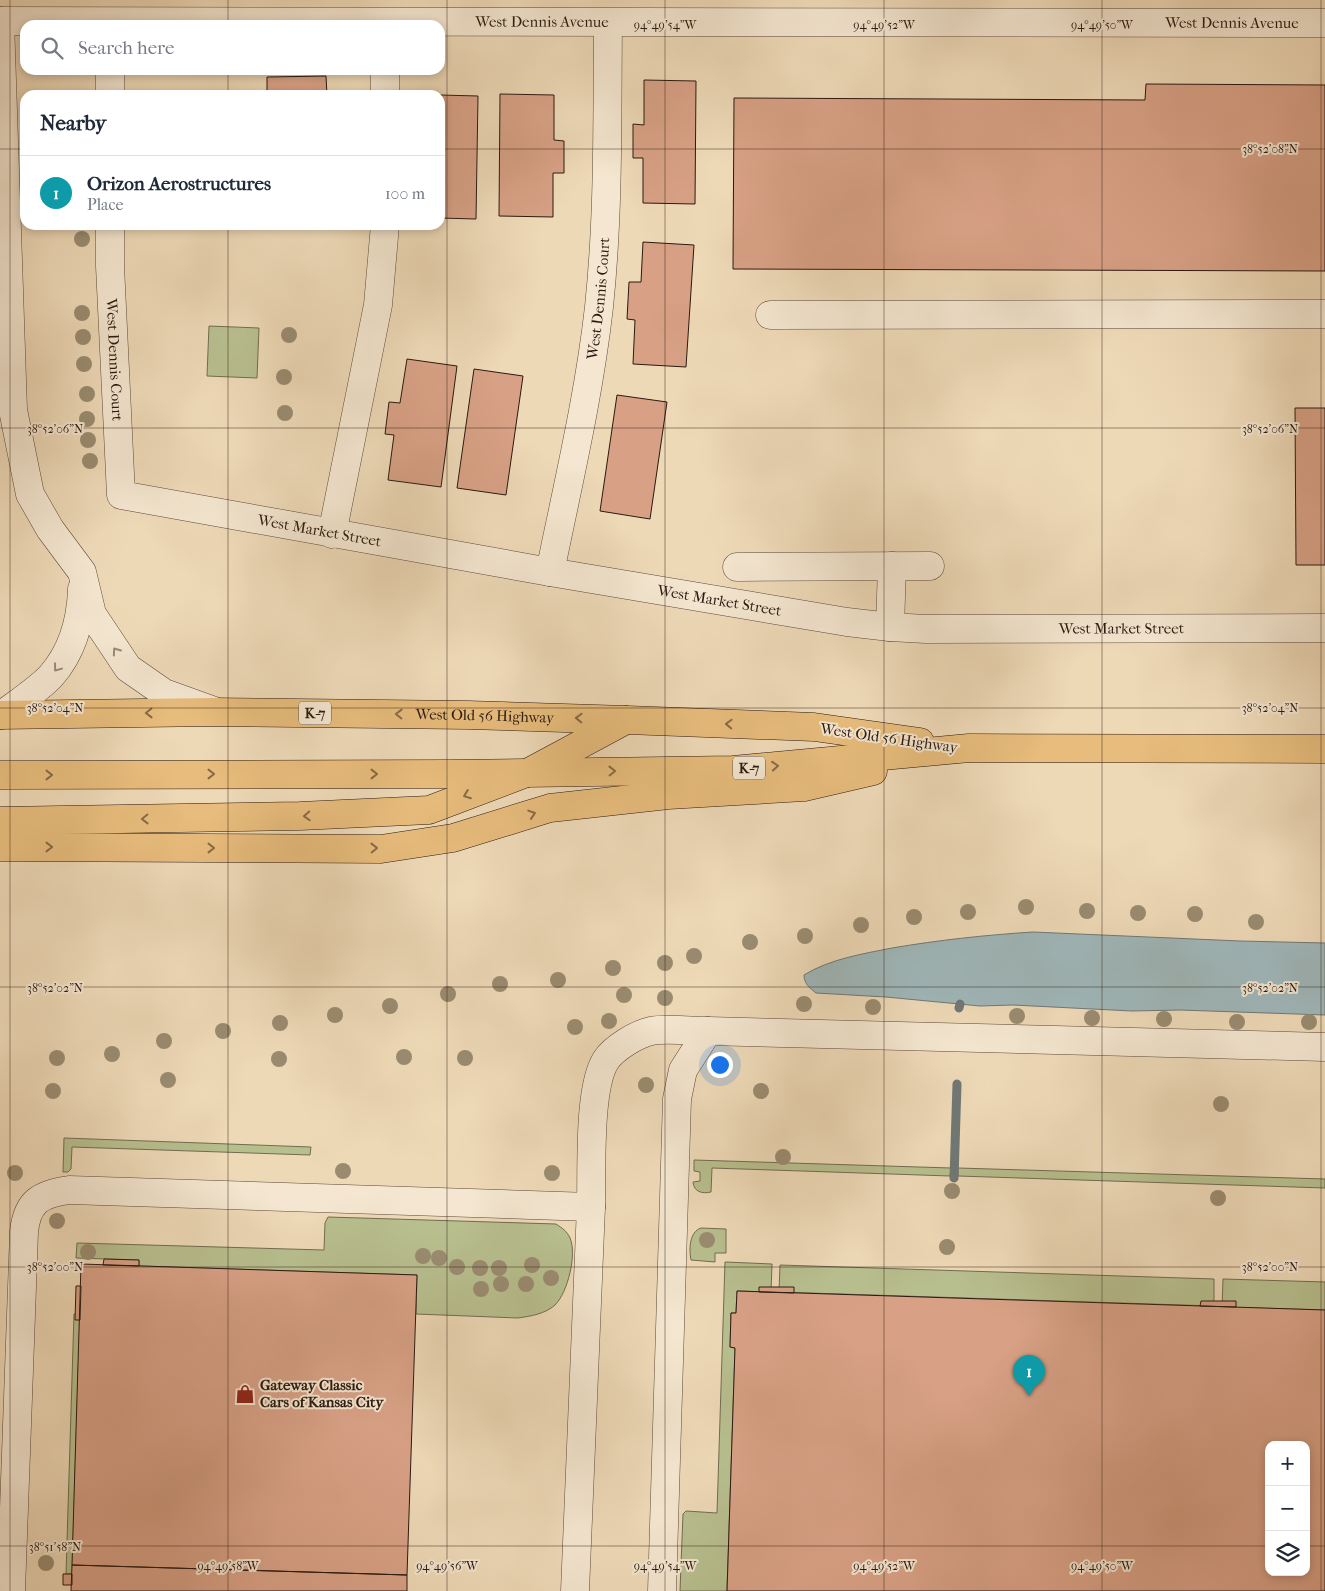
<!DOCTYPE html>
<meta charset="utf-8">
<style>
body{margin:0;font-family:"IM FELL French Canon",serif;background:#f2f2f3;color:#1f2937}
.controls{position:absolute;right:15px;bottom:15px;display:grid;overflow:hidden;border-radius:10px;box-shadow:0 2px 8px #0003}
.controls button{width:45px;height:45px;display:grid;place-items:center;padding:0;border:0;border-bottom:1px solid #e0e1e3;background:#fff;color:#1f2937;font:25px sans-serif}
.you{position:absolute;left:719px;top:1064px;width:18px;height:18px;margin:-12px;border:4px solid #fff;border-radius:50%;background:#1a73e8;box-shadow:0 0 0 8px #1a73e833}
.badge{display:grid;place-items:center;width:32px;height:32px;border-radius:50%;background:#7c3aed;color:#fff;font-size:16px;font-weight:700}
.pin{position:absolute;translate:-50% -41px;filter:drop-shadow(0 1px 2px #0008)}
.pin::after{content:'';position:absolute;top:26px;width:18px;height:15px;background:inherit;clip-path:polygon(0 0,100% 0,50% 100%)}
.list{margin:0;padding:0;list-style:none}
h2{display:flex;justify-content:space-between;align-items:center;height:65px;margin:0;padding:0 20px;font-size:21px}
h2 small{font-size:16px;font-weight:400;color:#747a83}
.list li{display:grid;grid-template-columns:32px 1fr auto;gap:15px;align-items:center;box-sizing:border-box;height:75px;padding:0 20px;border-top:1px solid #e0e1e3}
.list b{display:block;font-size:19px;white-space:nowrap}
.list p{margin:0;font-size:16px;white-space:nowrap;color:#747a83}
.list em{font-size:16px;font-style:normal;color:#747a83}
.icon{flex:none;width:28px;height:28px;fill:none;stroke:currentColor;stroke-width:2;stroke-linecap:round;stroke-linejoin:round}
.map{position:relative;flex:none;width:1325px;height:1591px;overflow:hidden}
.search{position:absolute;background:#fff;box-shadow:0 2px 8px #0003;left:20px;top:20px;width:425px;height:55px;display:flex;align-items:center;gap:12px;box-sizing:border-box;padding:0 18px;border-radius:15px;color:#747a83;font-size:19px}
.panel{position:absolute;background:#fff;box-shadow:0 2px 8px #0003;left:20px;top:90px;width:425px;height:140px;border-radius:15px}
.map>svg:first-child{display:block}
.green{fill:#b8bf8f;stroke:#716c50}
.water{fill:#9fb7ba;stroke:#707876}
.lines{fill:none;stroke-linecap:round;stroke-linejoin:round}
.stream{stroke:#707876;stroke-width:9}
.building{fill:#d8a186;stroke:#2a1910;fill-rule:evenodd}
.minor-casing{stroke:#5b493a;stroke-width:29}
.highway-casing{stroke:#2a1910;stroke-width:29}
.minor{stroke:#f4e6d0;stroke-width:28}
.highway{stroke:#e7bc7c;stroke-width:28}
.tree{fill:#9a8b70}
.oneway{stroke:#998a7a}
.oneway2{stroke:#886a46}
.ticks{fill:none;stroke:#2a1910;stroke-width:1;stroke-opacity:0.45}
.labels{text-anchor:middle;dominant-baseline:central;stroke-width:4;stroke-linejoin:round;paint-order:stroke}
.shield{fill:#f4e6d0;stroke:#67564a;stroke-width:1}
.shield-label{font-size:14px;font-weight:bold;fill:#2a1910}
.street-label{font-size:15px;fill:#2a1910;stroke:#f4e6d0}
.poi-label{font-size:15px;font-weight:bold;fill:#2a1910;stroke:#f4e6d0;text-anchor:start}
.ticks-label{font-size:12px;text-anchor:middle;fill:#2a1910;stroke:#f4e6d0;stroke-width:4;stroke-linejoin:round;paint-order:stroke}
</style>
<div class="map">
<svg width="1325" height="1591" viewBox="0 0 1325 1591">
<rect width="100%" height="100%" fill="#eed9b7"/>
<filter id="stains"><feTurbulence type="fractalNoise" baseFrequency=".004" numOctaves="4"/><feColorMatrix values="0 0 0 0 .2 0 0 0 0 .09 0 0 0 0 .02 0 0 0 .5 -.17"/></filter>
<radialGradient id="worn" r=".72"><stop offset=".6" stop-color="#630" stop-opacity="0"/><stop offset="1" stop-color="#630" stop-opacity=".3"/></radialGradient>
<!-- green -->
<path class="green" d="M209 326 259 328 257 378 207 376Z
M64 1138 311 1147 310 1155 72 1147 71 1169 68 1172H63Z
M694 1160 951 1168 950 1176 712 1168 711 1192C702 1194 694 1192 693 1182L700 1181V1172L694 1171Z
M958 1168 1325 1179V1188L958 1176Z
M328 1217 556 1224C562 1228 567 1231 570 1238 577 1254 568 1292 555 1305 545 1314 531 1316 518 1318L416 1314 417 1275 139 1266V1260L76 1258 77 1243 324 1250 325 1223Z
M701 1228 726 1229V1253H715V1262L691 1260C689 1250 689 1232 701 1228Z
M725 1262 772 1264 771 1292 737 1291 736 1313H731L730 1347 735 1348 727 1591H680L683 1514 686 1511 717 1513Z
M780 1265 1214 1279V1306L779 1292Z
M1223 1279 1325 1282V1310L1222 1307Z
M74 1314H80L72 1574H66Z"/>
<!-- water -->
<path class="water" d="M1033 932 1240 941 1325 943V1015L1180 1010 1132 1011 1013 1005 980 1006 886 997 816 993C810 988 804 984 804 975 830 959 862 954 892 948 939 940 986 935 1033 932Z"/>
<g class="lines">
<!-- stream -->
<path class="stream" d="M959 1008 960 1004
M954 1178 957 1084"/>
</g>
<!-- building -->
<path class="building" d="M326 76 327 95H267V77Z
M644 80 696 81 695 204 643 203V158H633V124L644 125Z
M1146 84 1325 85V271L733 269 734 98 1145 100Z
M500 94 554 95V140L564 141V173H553V217L499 216Z
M440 95 478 96 476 219 440 218Z
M643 242 694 245 686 367 633 364 635 320 627 319 629 282H641Z
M407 359 457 366 441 487 388 480 394 435 385 434 389 402 400 403Z
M474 369 523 376 506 495 457 488Z
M617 395 667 402 650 519 600 511Z
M1295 408H1325V565H1296Z
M104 1259 139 1260V1266L103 1265Z
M81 1264 417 1275 407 1575 72 1565Z
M76 1286H81L80 1320H75Z
M759 1287H794V1293L759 1292Z
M737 1291 1325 1310V1591H727L735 1348 730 1347 731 1313H736ZM1269 1445H1306V1572H1269Z
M1201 1301H1236V1307L1200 1306Z
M72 1565 407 1575V1591H71Z
M63 1574H72V1585H63Z"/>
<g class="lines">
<!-- minor casing -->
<g class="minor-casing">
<g id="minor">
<path id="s1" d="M0 21 1325 23"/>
<path d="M0 21 13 410 30 494 50 529 82 572 92 614 128 668 164 693 214 711"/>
<path d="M110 70V95"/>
<path d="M385 70V95"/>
<path id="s2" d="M110 225V266L121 495 550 572 847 622 890 627 926 629 1325 628"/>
<path d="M770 315 1325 314"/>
<path d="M332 534 378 305 385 225"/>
<path d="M737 567 930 566"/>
<path id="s3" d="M550 572C568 484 589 396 599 307 609 212 607 117 608 23"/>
<path d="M890 627 892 566"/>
<path d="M2 715C16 704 39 689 51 676 72 652 81 620 82 589"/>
<path d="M11 1591 24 1232C27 1202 40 1194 69 1190L591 1207C592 1172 588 1087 606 1060 614 1048 637 1034 651 1031 665 1028 692 1031 708 1031"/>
<path d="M575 1591 591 1207"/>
<path d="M662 1591 677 1099 683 1070 708 1031 1325 1047"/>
</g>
</g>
<!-- highway casing -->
<g class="highway-casing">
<g id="highway">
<path id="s4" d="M0 715 214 712 468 715 627 720 814 727 920 742"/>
<path d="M0 775 451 774 733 770 969 748 1325 749"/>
<path d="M0 821 300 816 429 810 529 772 626 720"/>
<path d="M0 847 381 849 453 838 550 808 668 795 804 787 873 771"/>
</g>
</g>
<!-- minor -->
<use href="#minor" class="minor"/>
<!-- highway -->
<use href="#highway" class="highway"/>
</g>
<!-- trees -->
<g class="tree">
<circle cx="82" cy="239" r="8"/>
<circle cx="82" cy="313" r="8"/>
<circle cx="289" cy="335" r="8"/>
<circle cx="83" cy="337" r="8"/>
<circle cx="84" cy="364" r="8"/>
<circle cx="284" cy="377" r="8"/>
<circle cx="87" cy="394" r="8"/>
<circle cx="285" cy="413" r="8"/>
<circle cx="87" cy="419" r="8"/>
<circle cx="88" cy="440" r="8"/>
<circle cx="90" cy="461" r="8"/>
<circle cx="1026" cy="907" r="8"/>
<circle cx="1087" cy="911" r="8"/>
<circle cx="968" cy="912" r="8"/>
<circle cx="1138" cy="913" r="8"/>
<circle cx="1195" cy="914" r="8"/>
<circle cx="914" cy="917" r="8"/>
<circle cx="1256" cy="922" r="8"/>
<circle cx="861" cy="925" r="8"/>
<circle cx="805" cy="936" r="8"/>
<circle cx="750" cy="942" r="8"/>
<circle cx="694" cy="956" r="8"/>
<circle cx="665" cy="963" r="8"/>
<circle cx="613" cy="968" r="8"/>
<circle cx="558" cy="980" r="8"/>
<circle cx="500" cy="984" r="8"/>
<circle cx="448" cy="994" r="8"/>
<circle cx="624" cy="995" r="8"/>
<circle cx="665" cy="998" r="8"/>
<circle cx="804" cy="1004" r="8"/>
<circle cx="390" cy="1006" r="8"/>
<circle cx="873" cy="1007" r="8"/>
<circle cx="335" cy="1015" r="8"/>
<circle cx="1017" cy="1016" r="8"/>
<circle cx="1092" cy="1018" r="8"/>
<circle cx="1164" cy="1019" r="8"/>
<circle cx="609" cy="1021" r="8"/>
<circle cx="1237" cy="1022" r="8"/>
<circle cx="1309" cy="1022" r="8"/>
<circle cx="280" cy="1023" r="8"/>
<circle cx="575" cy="1027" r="8"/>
<circle cx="223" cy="1031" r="8"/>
<circle cx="164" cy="1041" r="8"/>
<circle cx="112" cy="1054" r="8"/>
<circle cx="404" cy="1057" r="8"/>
<circle cx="57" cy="1058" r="8"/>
<circle cx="465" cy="1058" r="8"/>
<circle cx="279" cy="1059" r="8"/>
<circle cx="168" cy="1080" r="8"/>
<circle cx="646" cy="1085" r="8"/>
<circle cx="53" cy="1091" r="8"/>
<circle cx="761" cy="1091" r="8"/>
<circle cx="1221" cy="1104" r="8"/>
<circle cx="783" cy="1157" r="8"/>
<circle cx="343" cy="1171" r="8"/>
<circle cx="15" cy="1173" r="8"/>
<circle cx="552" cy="1173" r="8"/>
<circle cx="952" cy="1191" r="8"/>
<circle cx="1218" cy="1198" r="8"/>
<circle cx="57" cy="1221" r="8"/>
<circle cx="707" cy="1240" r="8"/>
<circle cx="947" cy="1247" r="8"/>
<circle cx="88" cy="1252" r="8"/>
<circle cx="423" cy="1256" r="8"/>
<circle cx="439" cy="1258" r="8"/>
<circle cx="532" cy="1265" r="8"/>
<circle cx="457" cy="1267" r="8"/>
<circle cx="480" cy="1268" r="8"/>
<circle cx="499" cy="1268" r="8"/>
<circle cx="551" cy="1278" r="8"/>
<circle cx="501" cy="1284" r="8"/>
<circle cx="526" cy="1284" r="8"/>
<circle cx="481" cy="1289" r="8"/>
<circle cx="46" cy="1563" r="8"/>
</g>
<!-- one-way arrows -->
<defs><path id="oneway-chevron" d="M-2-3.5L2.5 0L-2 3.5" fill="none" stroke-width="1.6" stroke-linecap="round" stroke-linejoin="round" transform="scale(1.25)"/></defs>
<g class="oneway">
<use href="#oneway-chevron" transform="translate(116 651) rotate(-125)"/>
<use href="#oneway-chevron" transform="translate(57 668) rotate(127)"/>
</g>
<g class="oneway2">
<use href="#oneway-chevron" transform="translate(149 713) rotate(179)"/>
<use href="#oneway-chevron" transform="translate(399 714) rotate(-179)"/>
<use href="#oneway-chevron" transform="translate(579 718) rotate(-178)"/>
<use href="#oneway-chevron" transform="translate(729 724) rotate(-178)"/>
<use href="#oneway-chevron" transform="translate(775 766) rotate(-5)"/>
<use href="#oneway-chevron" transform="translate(612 771) rotate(-1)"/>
<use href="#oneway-chevron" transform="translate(211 774)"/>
<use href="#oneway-chevron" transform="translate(374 774)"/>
<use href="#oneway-chevron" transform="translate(49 775)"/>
<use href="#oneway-chevron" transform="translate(467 795) rotate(159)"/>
<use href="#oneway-chevron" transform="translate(532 814) rotate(-18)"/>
<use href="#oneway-chevron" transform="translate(307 816) rotate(177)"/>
<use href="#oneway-chevron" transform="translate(145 819) rotate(179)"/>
<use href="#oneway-chevron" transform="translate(49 847)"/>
<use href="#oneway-chevron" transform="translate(211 848)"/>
<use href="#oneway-chevron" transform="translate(374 848) rotate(-1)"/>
</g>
<!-- ticks -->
<path class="ticks" d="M10 0V1591M228 0V25M447 0V1591M665 0V1591M884 0V1591M1102 0V1591M1321 0V1591M228 70V95M0 149H25M440 149H1325M228 225V1591M0 428H1325M0 708H1325M0 987H1325M0 1267H1325M0 1546H1269M1306 1546H1325"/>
<!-- icons -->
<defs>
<g id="shop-bare" transform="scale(1.5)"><path d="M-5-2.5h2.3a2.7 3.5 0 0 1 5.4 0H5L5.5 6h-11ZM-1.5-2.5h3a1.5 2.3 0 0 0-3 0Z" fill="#8f2418" stroke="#f4e6d0" stroke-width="2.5" paint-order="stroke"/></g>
</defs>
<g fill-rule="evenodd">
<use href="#shop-bare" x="245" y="1394"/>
</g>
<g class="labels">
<!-- shield labels -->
<g class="shield">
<rect x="299" y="701.5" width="32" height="23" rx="4"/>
<rect x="733" y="756.5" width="32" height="23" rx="4"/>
</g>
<g class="shield-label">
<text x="315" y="713">K-7</text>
<text x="749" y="768">K-7</text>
</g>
<!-- street labels -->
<g class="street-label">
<text stroke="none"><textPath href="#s1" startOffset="542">West Dennis Avenue</textPath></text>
<text stroke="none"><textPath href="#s1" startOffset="1232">West Dennis Avenue</textPath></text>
<text stroke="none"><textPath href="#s3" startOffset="278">West Dennis Court</textPath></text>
<text stroke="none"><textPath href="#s2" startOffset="135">West Dennis Court</textPath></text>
<text stroke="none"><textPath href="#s2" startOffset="472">West Market Street</textPath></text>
<text stroke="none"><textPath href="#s2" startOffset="878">West Market Street</textPath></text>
<text stroke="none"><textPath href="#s2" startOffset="1282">West Market Street</textPath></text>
<text stroke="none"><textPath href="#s4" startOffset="485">West Old 56 Highway</textPath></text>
<text transform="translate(889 738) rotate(8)">West Old 56 Highway</text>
</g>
<!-- poi labels -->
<g class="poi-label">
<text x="260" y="1385">Gateway Classic<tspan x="260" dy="17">Cars of Kansas City</tspan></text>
</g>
</g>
<g class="ticks-label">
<text x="665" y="29">94°49'54"W</text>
<text x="884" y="29">94°49'52"W</text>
<text x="1102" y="29">94°49'50"W</text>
<text x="1270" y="153">38°52'08"N</text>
<text x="55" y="433">38°52'06"N</text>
<text x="1270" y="433">38°52'06"N</text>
<text x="55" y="712">38°52'04"N</text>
<text x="1270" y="712">38°52'04"N</text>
<text x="55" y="992">38°52'02"N</text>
<text x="1270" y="992">38°52'02"N</text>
<text x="55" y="1271">38°52'00"N</text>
<text x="1270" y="1271">38°52'00"N</text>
<text x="55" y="1551">38°51'58"N</text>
<text x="228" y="1570">94°49'58"W</text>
<text x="447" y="1570">94°49'56"W</text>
<text x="665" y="1570">94°49'54"W</text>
<text x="884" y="1570">94°49'52"W</text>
<text x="1102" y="1570">94°49'50"W</text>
</g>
<rect width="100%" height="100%" filter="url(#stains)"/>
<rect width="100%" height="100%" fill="url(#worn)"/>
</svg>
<div class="controls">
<button>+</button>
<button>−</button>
<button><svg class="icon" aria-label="layers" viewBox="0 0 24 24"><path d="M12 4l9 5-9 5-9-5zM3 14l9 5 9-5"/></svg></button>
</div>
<div class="you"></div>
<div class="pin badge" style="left:1029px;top:1396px;background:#0f9aa8">1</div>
<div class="search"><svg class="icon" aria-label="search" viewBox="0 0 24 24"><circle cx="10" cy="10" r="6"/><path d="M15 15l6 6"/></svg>Search here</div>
<section class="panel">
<h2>Nearby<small></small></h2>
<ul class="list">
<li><span class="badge" style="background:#0f9aa8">1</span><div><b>Orizon Aerostructures</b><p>Place</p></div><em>100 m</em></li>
</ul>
</section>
</div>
